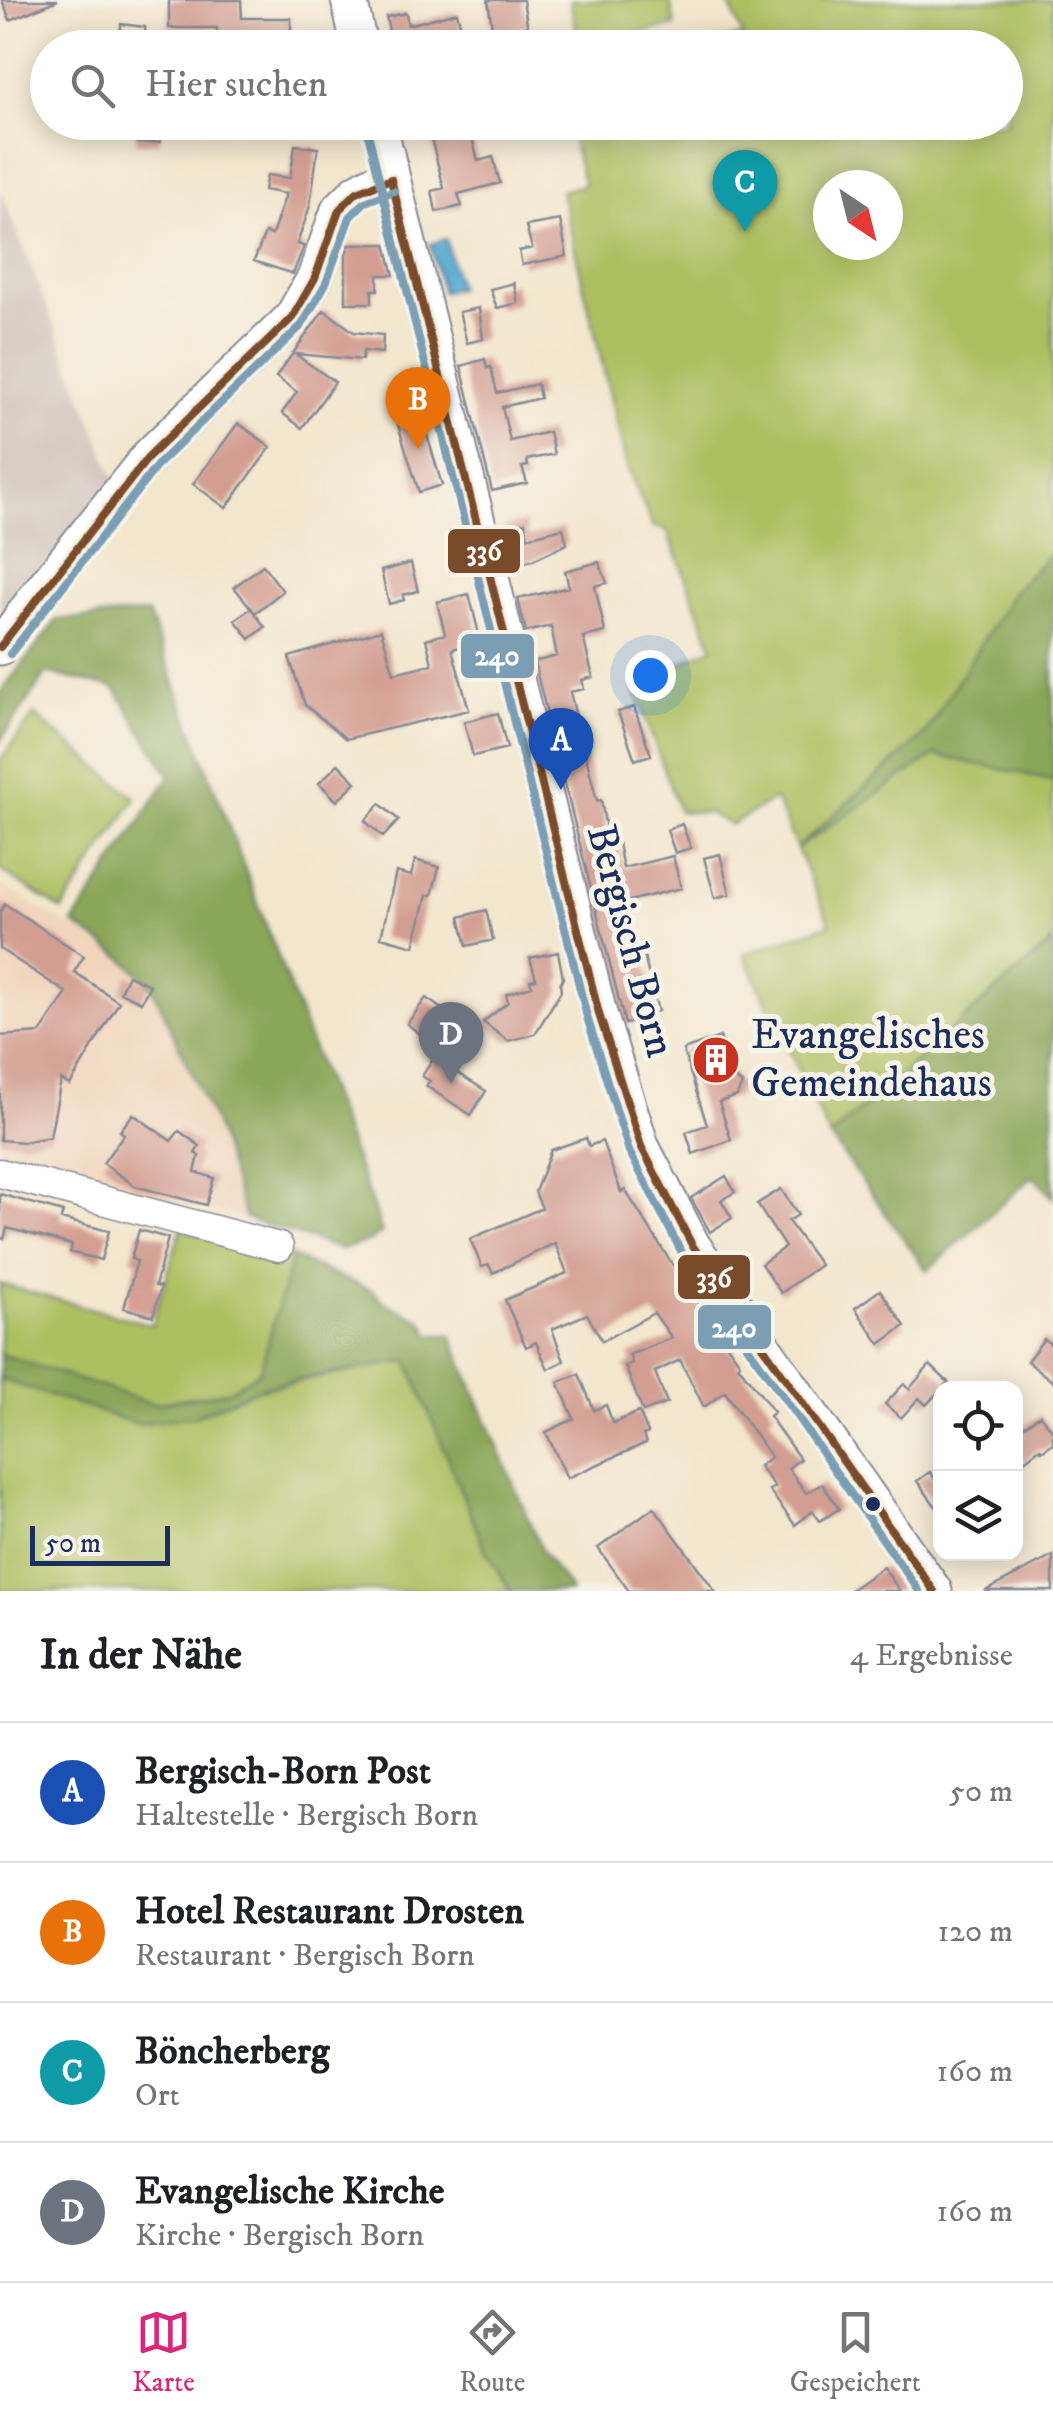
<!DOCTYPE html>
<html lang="de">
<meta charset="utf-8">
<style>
body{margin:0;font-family:"IM FELL DW Pica",serif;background:#f2f2f2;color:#202124}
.controls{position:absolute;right:30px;bottom:30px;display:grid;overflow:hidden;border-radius:20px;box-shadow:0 5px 25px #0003}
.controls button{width:90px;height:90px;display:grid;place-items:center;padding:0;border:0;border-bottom:2px solid #e0e0e0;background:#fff;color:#202124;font:50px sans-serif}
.compass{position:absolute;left:813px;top:170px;width:90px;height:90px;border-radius:50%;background:#fff;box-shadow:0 5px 25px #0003;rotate:145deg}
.scale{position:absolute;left:30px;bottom:25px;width:140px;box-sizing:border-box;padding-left:10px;border:5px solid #1b2f5e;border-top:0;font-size:28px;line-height:35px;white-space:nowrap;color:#1b2f5e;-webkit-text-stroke:8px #f7f3e8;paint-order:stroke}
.you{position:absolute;left:650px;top:675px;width:35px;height:35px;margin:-25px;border:8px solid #fff;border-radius:50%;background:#1a73e8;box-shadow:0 0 0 15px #1a73e833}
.badge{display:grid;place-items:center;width:65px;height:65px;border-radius:50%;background:#db2777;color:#fff;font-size:32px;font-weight:700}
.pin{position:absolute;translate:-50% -82px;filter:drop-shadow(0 2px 5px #0008)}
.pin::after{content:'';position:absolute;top:52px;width:35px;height:30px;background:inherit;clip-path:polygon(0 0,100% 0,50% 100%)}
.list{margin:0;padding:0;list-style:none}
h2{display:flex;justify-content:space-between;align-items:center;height:130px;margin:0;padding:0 40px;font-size:42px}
h2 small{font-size:32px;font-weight:400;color:#757577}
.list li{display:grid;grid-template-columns:65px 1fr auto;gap:30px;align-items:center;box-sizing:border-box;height:140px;padding:0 40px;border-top:2px solid #e0e0e0}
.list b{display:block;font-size:38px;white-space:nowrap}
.list p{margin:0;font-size:32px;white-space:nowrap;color:#757577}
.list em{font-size:32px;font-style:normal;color:#757577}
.icon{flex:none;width:55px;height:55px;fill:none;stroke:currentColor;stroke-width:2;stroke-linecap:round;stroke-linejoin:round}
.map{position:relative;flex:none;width:1053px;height:1591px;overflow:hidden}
.search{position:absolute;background:#fff;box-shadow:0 5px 25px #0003;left:30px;right:30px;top:30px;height:110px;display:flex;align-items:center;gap:25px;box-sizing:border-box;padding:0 35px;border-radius:55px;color:#757577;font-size:38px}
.sheet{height:690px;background:#fff}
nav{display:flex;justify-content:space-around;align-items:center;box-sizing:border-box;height:140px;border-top:2px solid #e0e0e0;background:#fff;font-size:28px;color:#757577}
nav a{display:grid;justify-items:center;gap:5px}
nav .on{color:#db2777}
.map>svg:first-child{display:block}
.built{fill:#f1d5bd}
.industrial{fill:#cec1ba}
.green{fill:#aebf62;stroke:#647760;stroke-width:2.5;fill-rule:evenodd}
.forest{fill:#8aa658;stroke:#526a5b;stroke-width:2.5}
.water{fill:#51a8ce;stroke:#366c96;stroke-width:2.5}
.building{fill:#d39e92}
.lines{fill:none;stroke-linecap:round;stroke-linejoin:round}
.minor-casing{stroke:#878a96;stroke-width:31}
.major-casing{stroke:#878a96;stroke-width:39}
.minor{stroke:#fff;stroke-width:28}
.major{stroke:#fff;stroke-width:35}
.bus-1-casing{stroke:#f7f3e8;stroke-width:15}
.bus-2-casing{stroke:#f7f3e8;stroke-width:15}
.bus-1{stroke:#7a4b2a;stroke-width:8}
.bus-2{stroke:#7c9eb4;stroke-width:8}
.bus-dot{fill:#1b2f5e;stroke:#f7f3e8;stroke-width:4}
.labels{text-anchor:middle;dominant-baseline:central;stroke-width:10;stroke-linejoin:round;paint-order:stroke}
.street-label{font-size:42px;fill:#1b2f5e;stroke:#f7f3e8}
.poi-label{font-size:42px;fill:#1b2f5e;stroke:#f7f3e8;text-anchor:start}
.line-badge{stroke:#f7f3e8;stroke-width:4}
.badge-label{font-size:28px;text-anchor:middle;font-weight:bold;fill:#fff}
</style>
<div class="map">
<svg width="1053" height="1591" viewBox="0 0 1053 1591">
<rect width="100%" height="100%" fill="#f7f3e8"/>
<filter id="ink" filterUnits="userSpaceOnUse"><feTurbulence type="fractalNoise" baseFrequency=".01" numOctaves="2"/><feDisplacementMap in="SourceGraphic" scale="20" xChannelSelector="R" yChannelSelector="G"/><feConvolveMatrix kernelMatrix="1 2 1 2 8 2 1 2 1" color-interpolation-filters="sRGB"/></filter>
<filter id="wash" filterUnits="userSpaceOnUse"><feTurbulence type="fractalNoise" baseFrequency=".0048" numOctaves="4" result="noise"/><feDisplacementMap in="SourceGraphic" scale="40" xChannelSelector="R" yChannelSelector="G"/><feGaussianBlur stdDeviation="2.25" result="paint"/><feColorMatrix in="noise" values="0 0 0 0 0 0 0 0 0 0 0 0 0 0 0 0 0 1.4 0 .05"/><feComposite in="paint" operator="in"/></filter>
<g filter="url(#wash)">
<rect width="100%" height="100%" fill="#f3e6ce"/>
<!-- built -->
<path class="built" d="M0 884 123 958 151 985 215 1124 245 1218 92 1185 0 1158Z"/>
<!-- industrial -->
<path class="industrial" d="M0 189 126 507 0 665Z"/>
<!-- green -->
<path class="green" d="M570 0H670L675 26 579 44Z
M728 0H1053V552L1015 590 924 735 803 843 935 755 1053 780V941L830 1137 744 954 830 924 775 799 730 825 709 813 679 811 634 686 713 647 667 530 653 526 627 467 561 191 584 185 568 123 1006 122V48L692 47 743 36ZM828 185H888V245H828Z
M34 715 136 798 62 910 0 870V760Z
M181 1229 292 1256 260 1371 229 1391 152 1404 0 1354V1284L152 1325Z
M408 1360 486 1552 511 1591H0V1379L195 1416 255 1390Z"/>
<!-- forest -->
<path class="forest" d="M1053 552V780L935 755 796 849 924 735 1015 589Z
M148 613 376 1215 382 1233 368 1242 340 1249 245 1218 215 1124 151 985 123 958 73 924 170 776 115 688 47 673 0 741V693L57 620Z
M1053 941V1198L1033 1176 927 1271 830 1137Z
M292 1257 373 1291 384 1302 423 1321 430 1335H451L542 1552 571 1591H511L486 1552 408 1361 289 1381 255 1390 195 1416 137 1424 0 1379V1354L153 1404 229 1391 260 1371Z"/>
<!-- water -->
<path class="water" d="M446 239 458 288 442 292 430 244Z"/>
<g id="blocks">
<!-- building -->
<path class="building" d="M2 0H58L10 20Z
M169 0H241L242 18H291V48H218L217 28H169Z
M488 0H523L528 29 493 34Z
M457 12 466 48H393L386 17 406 13 408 25Z
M121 24 145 27 146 48H120Z
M133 122H157L160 142 137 143Z
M468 122 478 161 493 157 500 183 458 194 462 206 436 212 432 191 444 188 429 131Z
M295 145 318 148 310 206 297 244 304 246 293 274 254 261 265 233 272 235 286 194 264 190 267 175 290 178Z
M560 220 567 256 522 265 519 251 532 248 526 226Z
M380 244H386L394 275H378V290H372V303H346V254L349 245Z
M514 283 518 303 497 308 490 289Z
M479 308 483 339 467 343 459 312Z
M324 310 354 332 383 335 382 353 363 351 362 360 295 354 335 382 302 428 282 413 297 392 276 377Z
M485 359 487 368 491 367 497 393 537 384 540 398 502 407 510 441 549 432 554 454 527 460 528 466 522 467 527 483 492 491 461 366Z
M418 405 442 485 419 492 394 412Z
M238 423 271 447 226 508 193 484Z
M525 522 528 537 563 528 567 544 533 560 510 565 504 541 508 540 505 527Z
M599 562 607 583 595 586 605 632 583 637 593 677 582 680 584 689 570 692 597 801 601 800 609 845 618 843 623 868 673 856 681 888 621 903 634 959 644 956 658 1011 646 1014 647 1019 625 1024 534 662 557 656 551 626 526 632 518 599 569 587 565 571Z
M411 563 418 591 403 595 404 600 389 604 381 571Z
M263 565 283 591 255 613 234 587Z
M469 594 481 642 452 649 469 710 346 739 305 705 289 657 381 630 394 673 432 664 426 639 445 634 437 602Z
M251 608 265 627 250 639 235 620Z
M634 707 651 755 635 760 618 712Z
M498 713 507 748 473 756 464 722Z
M338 764 356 782 337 801 319 783Z
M380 804 399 820 383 837 365 821Z
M682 824 691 848 675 853 667 830Z
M720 854 730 894 715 898 704 858Z
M415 860 439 867 432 895H427L414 946 381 937 396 872 411 876Z
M5 904 84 956 74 972 119 1002 70 1085 61 1080 50 1137 23 1142 0 1140V1036L40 1033 67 993 0 949V912Z
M486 910 493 940 467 946 460 917Z
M558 952 563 978 560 984 561 991 535 1034 508 1041 483 1022 508 1002 506 994 532 986 530 980 536 979 530 958Z
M128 975 150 985 141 1002 120 992Z
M426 998 446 1012 427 1039 407 1024Z
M720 1037 735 1079 742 1084 737 1096 719 1102 731 1140 693 1154 686 1132 707 1125 683 1050Z
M438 1051 451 1059 446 1066 486 1091 471 1115 426 1086 430 1081 422 1076Z
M133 1114 171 1141 179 1131 200 1146 195 1153 199 1156 195 1172 214 1178 206 1205 135 1186 103 1163 124 1134 120 1131Z
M586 1138 589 1146 602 1141 621 1192 625 1190 685 1284 740 1363 738 1365 774 1412 769 1416 800 1459 788 1468 806 1493 822 1484 839 1509 820 1521 813 1511 795 1525 769 1490 775 1487 759 1466 771 1457 725 1392 704 1407 680 1360 655 1372 667 1403 643 1412 625 1366 632 1363 629 1355 672 1338 654 1313 602 1341 587 1314 552 1329 564 1361 548 1369 536 1342 526 1347 505 1300 567 1273 555 1243 493 1273 489 1265 482 1267 470 1239 542 1208 535 1192 551 1150Z
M726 1176 735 1192 721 1200 732 1218 710 1232 691 1198Z
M781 1189 798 1215 788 1221 820 1265 781 1293 761 1264 785 1247 757 1204Z
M0 1194 63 1212 61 1219 109 1231 101 1260 70 1252 72 1245 7 1228 4 1239 0 1238Z
M139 1230 168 1238 155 1286 161 1287 153 1316 124 1308 137 1261 131 1259Z
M880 1290 905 1326 880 1344 855 1308Z
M1044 1339 1053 1346V1382L1027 1361Z
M930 1365 948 1382 926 1405 919 1398 901 1418 885 1404 904 1384 909 1389Z
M579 1374 594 1410 606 1405 613 1423 639 1412 648 1433 643 1435 646 1443 567 1478 546 1432 574 1419 558 1382Z
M1040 1415 1053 1431V1443L1042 1451 1040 1448 1023 1461 1016 1451V1416L1024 1426Z
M930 1472 940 1485V1512L917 1481Z
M654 1507 715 1591H629L598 1548Z
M1053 1556V1591H985Z
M883 1567 900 1591H849Z"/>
</g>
</g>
<g filter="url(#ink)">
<use href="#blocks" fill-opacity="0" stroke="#878a96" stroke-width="2.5"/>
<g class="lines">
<!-- minor casing -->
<g class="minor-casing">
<path id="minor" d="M0 1173 279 1247"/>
</g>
<!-- major casing -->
<g class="major-casing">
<path id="major" d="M349 0 360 48
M378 122 599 1014 641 1146 692 1245 934 1591
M0 647 41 591 150 455 292 318 315 278 339 210 357 192 371 184 391 179"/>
</g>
<!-- minor -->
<use href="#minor" class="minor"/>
<!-- major -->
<use href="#major" class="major"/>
<!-- bus-1 casing -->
<g class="bus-1-casing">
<path id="bus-1" d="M391 179 599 1014 641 1146 692 1245 934 1591
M0 647 150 455 292 318 315 278 339 210 357 192 391 179"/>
</g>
<!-- bus-2 casing -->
<g class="bus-2-casing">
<path id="bus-2" d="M366 125 587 1017 629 1151 681 1251 919 1591
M10 654 159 463 302 325 326 283 350 217 365 202 394 191"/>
</g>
<!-- bus-1 -->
<use href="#bus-1" class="bus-1"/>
<!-- bus-2 -->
<use href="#bus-2" class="bus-2"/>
</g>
</g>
<!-- icons -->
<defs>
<g id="building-disc" transform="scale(2.5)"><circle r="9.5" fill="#c8321e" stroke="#f7f3e8"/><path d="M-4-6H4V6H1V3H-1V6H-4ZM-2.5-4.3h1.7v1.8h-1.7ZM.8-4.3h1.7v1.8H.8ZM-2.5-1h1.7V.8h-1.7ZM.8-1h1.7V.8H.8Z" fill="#fff"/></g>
</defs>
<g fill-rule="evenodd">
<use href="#building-disc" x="716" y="1060"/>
</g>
<!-- markers -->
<circle class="bus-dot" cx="873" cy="1504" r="9"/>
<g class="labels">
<!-- street labels -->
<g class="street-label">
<text transform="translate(630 941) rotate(75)">Bergisch Born</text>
</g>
<!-- poi labels -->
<g class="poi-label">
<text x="751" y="1036">Evangelisches<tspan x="751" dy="48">Gemeindehaus</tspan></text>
</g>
</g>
<g class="line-badge">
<rect x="446" y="527" width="76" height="48" rx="10" fill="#7a4b2a"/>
<rect x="459" y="632" width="77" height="48" rx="10" fill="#7c9eb4"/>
<rect x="676" y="1253" width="76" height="48" rx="10" fill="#7a4b2a"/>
<rect x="696" y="1303" width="77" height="48" rx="10" fill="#7c9eb4"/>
</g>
<g class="badge-label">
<text x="484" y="560">336</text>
<text x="497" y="665">240</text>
<text x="714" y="1287">336</text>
<text x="734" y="1337">240</text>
</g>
</svg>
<div class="controls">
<button><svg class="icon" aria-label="locate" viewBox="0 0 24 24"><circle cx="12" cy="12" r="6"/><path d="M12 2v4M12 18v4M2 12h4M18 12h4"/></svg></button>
<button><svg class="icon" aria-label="layers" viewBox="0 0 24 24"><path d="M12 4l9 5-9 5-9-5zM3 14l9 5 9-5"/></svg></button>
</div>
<svg class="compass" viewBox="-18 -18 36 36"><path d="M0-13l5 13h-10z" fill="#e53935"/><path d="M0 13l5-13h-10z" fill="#757577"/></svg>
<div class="scale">50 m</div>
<div class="you"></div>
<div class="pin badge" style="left:561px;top:790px;background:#1a4fb4">A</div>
<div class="pin badge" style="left:418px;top:449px;background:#e8710a">B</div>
<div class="pin badge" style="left:745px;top:232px;background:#0f9aa8">C</div>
<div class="pin badge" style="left:451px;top:1084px;background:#6b7280">D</div>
<div class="search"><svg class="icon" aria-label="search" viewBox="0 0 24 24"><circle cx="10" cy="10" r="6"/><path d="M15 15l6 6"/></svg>Hier suchen</div>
</div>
<section class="sheet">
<h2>In der Nähe<small>4 Ergebnisse</small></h2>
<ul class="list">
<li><span class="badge" style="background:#1a4fb4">A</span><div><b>Bergisch-Born Post</b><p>Haltestelle · Bergisch Born</p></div><em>50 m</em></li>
<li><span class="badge" style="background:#e8710a">B</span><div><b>Hotel Restaurant Drosten</b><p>Restaurant · Bergisch Born</p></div><em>120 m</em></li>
<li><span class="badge" style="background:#0f9aa8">C</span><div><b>Böncherberg</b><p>Ort</p></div><em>160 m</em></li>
<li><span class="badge" style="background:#6b7280">D</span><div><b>Evangelische Kirche</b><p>Kirche · Bergisch Born</p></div><em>160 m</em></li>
</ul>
</section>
<nav>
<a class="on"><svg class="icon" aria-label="map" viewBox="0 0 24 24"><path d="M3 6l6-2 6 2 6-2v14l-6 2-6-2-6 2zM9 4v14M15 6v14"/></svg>Karte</a>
<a><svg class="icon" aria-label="directions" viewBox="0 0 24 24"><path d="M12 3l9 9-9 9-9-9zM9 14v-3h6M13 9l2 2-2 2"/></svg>Route</a>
<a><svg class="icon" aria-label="saved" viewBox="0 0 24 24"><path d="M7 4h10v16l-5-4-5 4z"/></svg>Gespeichert</a>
</nav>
